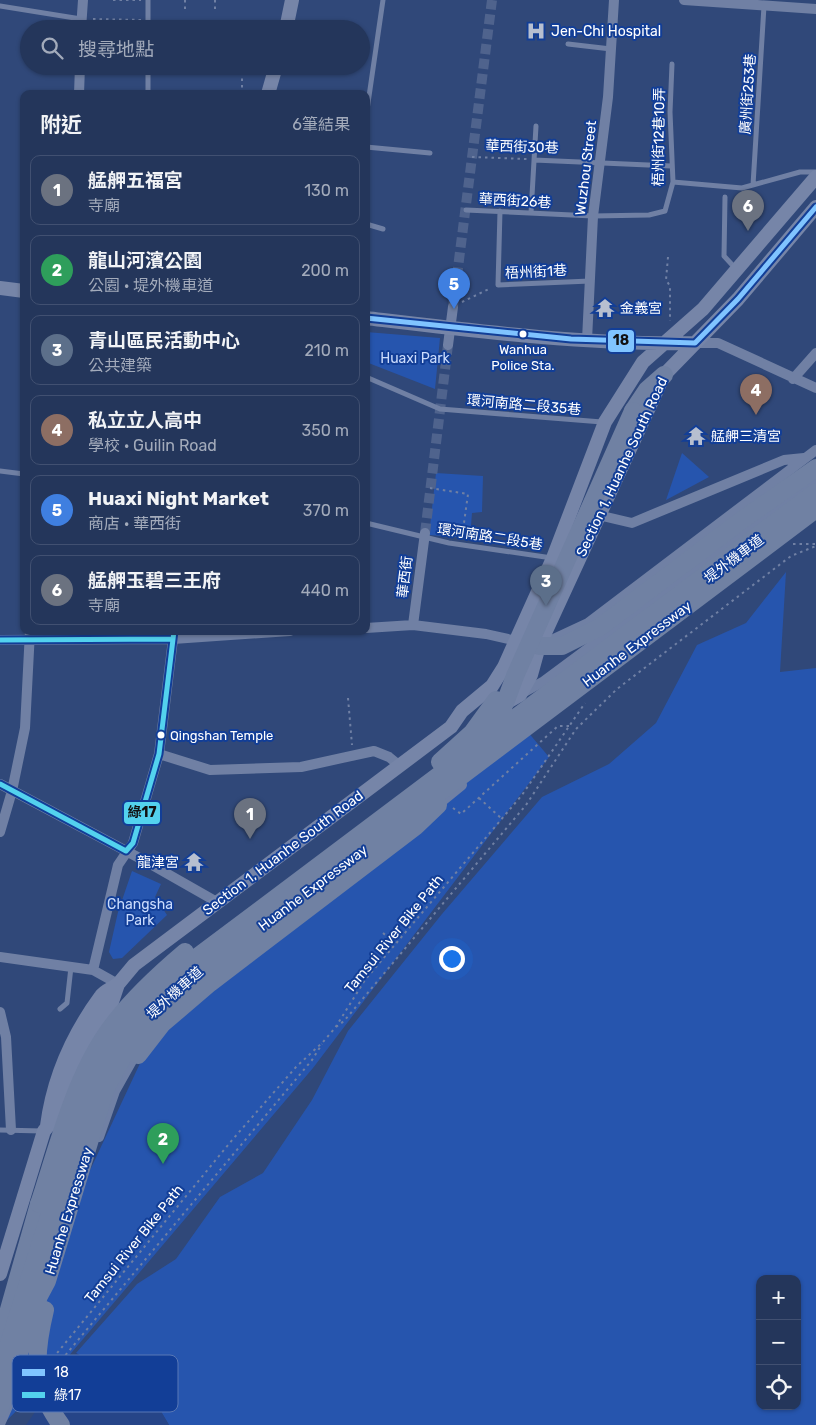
<!DOCTYPE html>
<html lang="zh-TW">
<meta charset="utf-8">
<style>
body{margin:0;font-family:Rubik,"Noto Sans TC",sans-serif;background:#2c3e61;color:#f1f3f6}
.controls{position:absolute;right:15px;bottom:15px;display:grid;overflow:hidden;border-radius:10px;box-shadow:0 1px 4px #0004}
.controls button{width:45px;height:45px;display:grid;place-items:center;padding:0;border:0;border-bottom:1px solid #415071;background:#24365b;color:#f1f3f6;font:25px sans-serif}
.you{position:absolute;left:451px;top:958px;width:18px;height:18px;margin:-12px;border:4px solid #fff;border-radius:50%;background:#1a73e8;box-shadow:0 0 0 8px #1a73e833}
.badge{display:grid;place-items:center;width:32px;height:32px;border-radius:50%;background:#8bbbb9;color:#fff;font-size:16px;font-weight:700}
.pin{position:absolute;translate:-50% -41px;filter:drop-shadow(0 1px 2px #0008)}
.pin::after{content:'';position:absolute;top:26px;width:18px;height:15px;background:inherit;clip-path:polygon(0 0,100% 0,50% 100%)}
.list{margin:0;padding:0;list-style:none}
h2{display:flex;justify-content:space-between;align-items:center;height:65px;margin:0;padding:0 20px;font-size:21px}
h2 small{font-size:16px;font-weight:400;color:#a3abbb}
.list li{display:grid;grid-template-columns:32px 1fr auto;gap:15px;align-items:center;box-sizing:border-box;height:70px;margin:0 10px 10px;padding:0 10px;border:1px solid #415071;border-radius:10px}
.list b{display:block;font-size:19px;white-space:nowrap}
.list p{margin:0;font-size:16px;white-space:nowrap;color:#a3abbb}
.list em{font-size:16px;font-style:normal;color:#a3abbb}
.icon{flex:none;width:28px;height:28px;fill:none;stroke:currentColor;stroke-width:2;stroke-linecap:round;stroke-linejoin:round}
.map{position:relative;flex:none;width:816px;height:1425px;overflow:hidden}
.search{position:absolute;background:#24365b;box-shadow:0 1px 4px #0004;left:20px;top:20px;width:350px;height:55px;display:flex;align-items:center;gap:12px;box-sizing:border-box;padding:0 18px;border-radius:28px;color:#a3abbb;font-size:19px}
.panel{position:absolute;background:#24365b;box-shadow:0 1px 4px #0004;left:20px;top:90px;width:350px;height:545px;border-radius:10px}
.map>svg:first-child{display:block}
.green{fill:#2655ae;fill-rule:evenodd}
.water{fill:#264588}
.lines{fill:none;stroke-linecap:round;stroke-linejoin:round}
.street-tunnel{stroke:#4f638d;stroke-width:10;stroke-dasharray:10 5;stroke-linecap:butt}
.path{stroke:#7080a4;stroke-width:2;stroke-dasharray:2.5 4;stroke-linecap:butt}
.lane{stroke:#7080a4;stroke-width:5}
.street{stroke:#7080a4;stroke-width:10}
.secondary{stroke:#7685a8;stroke-width:14}
.highway{stroke:#7081a3;stroke-width:18}
.highway-bridge{stroke:#7081a3;stroke-width:18}
.bus-1-casing{stroke:#123e97;stroke-width:9}
.bus-2-casing{stroke:#123e97;stroke-width:9}
.bus-1{stroke:#80c4ff;stroke-width:5}
.bus-2{stroke:#53d2ee;stroke-width:5}
.bus-dot{fill:#fff;stroke:#123e97;stroke-width:2}
.labels{text-anchor:middle;dominant-baseline:central;stroke-width:4;stroke-linejoin:round;paint-order:stroke}
.bus-label{font-size:13px;fill:#fff;stroke:#123e97}
.poi-label{font-size:14px;fill:#fff;stroke:#123e97;text-anchor:start}
.street-label{font-size:14px;fill:#fff;stroke:#123e97}
.park-label{font-size:14px;fill:#cbdcfd;stroke:#123e97}
.key{fill:#123e97;stroke:#5978b6;stroke-width:1}
.key-label{font-size:14px;fill:#fff}
.line-badge{stroke:#123e97;stroke-width:2}
.pale-badge-label{font-size:14px;text-anchor:middle;font-weight:bold;fill:#111}
</style>
<div class="map">
<svg width="816" height="1425" viewBox="0 0 816 1425">
<rect width="100%" height="100%" fill="#304879"/>
<!-- green -->
<path class="green" d="M366 332 440 338 435 389 366 362Z
M682 453 709 477 666 500Z
M436 473 483 476 482 512 472 513 470 538 429 535Z
M786 572 780 672 816 668V1425H169L156 1403 76 1353 137 1284 176 1259 220 1197 263 1173 312 1100 348 1031 442 914 542 797 609 764 656 723 697 645 746 623ZM760 1279H797V1406H760Z
M527 731 549 757 313 1068 50 1378 2 1425 48 1260 150 1042Z
M132 871 161 884 155 897 167 915 122 958 113 959 109 952 118 912Z"/>
<!-- water -->
<path class="water" d="M76 1353 156 1403 169 1425H26Z"/>
<g class="lines">
<!-- street-tunnel -->
<path class="street-tunnel" d="M453 307 492 0
M425 533 448 345"/>
<!-- path -->
<path class="path" d="M113 0H141
M185 0V10
M215 9V0
M93 19 141 20
M255 29 256 25
M242 94V66
M472 157 527 159
M668 257 666 280 670 286V321
M462 302 491 288
M430 488 468 494 462 537
M793 544H816
M348 698 352 745
M479 798 502 819
M453 808 461 814 558 726H569
M383 933 396 944
M336 1027 344 1021 526 805 576 729 617 689 791 556 816 546
M53 1358 233 1139 296 1067 323 1042 335 1028 365 980 522 795 585 703
M53 1370 312 1060 322 1044
M20 1404 27 1391"/>
<!-- lane -->
<path class="lane" d="M0 6 81 19
M148 29V0
M568 44 611 49
M148 94V66
M366 117 383 0
M366 147 430 153
M534 160 671 166
M673 182 742 188 800 172H816
M753 185 764 6
M725 197 724 256 736 269
M466 210 593 216 649 215 665 211 673 182 670 112 672 64
M500 211 498 285 590 281
M531 213 536 126
M366 224 383 229
M366 377 440 409 602 422
M0 471 24 474
M366 523 449 543 552 558
M60 1009 67 1003 71 967
M0 1130 42 1131"/>
<!-- street -->
<path class="street" d="M684 0 816 9
M81 29 83 0
M79 94 80 66
M587 340 593 216 608 97 614 0
M695 343H718L816 388
M448 345 453 307
M793 379 816 353
M598 515 632 523 784 460 804 458
M413 625 425 533
M366 628 413 625 486 634 521 642
M0 640 173 639 290 631
M545 643 588 623 816 450
M521 694 544 681 816 479
M159 754 210 770 301 767 374 751 389 757 400 766
M0 784 145 861 217 902
M435 807 462 785
M0 832 12 791 25 728 30 631
M0 957 93 970 118 984
M93 970 118 865 133 843 159 754 174 631
M0 1012 6 1037 11 1130
M99 1137 115 1091 138 1050
M0 1424 9 1404"/>
<!-- secondary -->
<path class="secondary" d="M286 29 292 0
M268 94 276 66
M0 288 24 291
M366 318C475 331 585 345 695 343
M502 705 520 695 531 675 539 646 664 375 738 299 816 207
M47 1126C53 1079 73 1034 101 996 105 990 114 988 119 983 124 977 129 971 134 965L451 727 462 711 492 686 504 667 553 558 605 422 643 362 703 309 816 177
M0 1274 44 1131 58 1114 74 1065 95 1027 112 1002 118 984"/>
<!-- highway -->
<path class="highway" d="M633 411 647 390 664 375
M539 646H562L600 627 742 520 816 468
M0 1341 39 1204"/>
<!-- highway-bridge -->
<path class="highway-bridge" d="M486 737 505 703 515 676 633 411
M440 762 472 733 496 700
M138 1055 162 1024 210 983 416 826 438 805
M39 1204C59 1144 76 1071 115 1022 136 995 159 974 185 952
M45 1310C34 1356 32 1385 61 1425
M0 1372 83 1109C97 1074 114 1037 140 1009 155 993 172 979 188 964L816 492
M0 1408 39 1296 47 1281 105 1090 126 1051 152 1016 198 974 816 509"/>
<!-- bus-1 casing -->
<g class="bus-1-casing">
<path id="bus-1" d="M366 318 571 339 695 343 738 299 816 207"/>
</g>
<!-- bus-2 casing -->
<g class="bus-2-casing">
<path id="bus-2" d="M0 640 173 639
M0 784 126 851 133 843 159 754 174 631"/>
</g>
<!-- bus-1 -->
<use href="#bus-1" class="bus-1"/>
<!-- bus-2 -->
<use href="#bus-2" class="bus-2"/>
</g>
<!-- icons -->
<defs>
<g id="hospital-bare" transform="scale(1.5)"><path d="M-5-5h3v3.5h4V-5h3V5h-3V1.5h-4V5h-3Z" fill="#b7bfd0" stroke="#123e97" stroke-width="2.5" paint-order="stroke"/></g>
<g id="temple-bare" transform="scale(1.5)"><path d="M0-6L5-2H3V0L6.5 2.5H4V6H1.5V3h-3V6H-4V2.5H-6.5L-3 0V-2H-5Z" fill="#b7bfd0" stroke="#123e97" stroke-width="2.5" paint-order="stroke"/></g>
</defs>
<g fill-rule="evenodd">
<use href="#hospital-bare" x="536" y="31"/>
<use href="#temple-bare" x="605" y="308"/>
<use href="#temple-bare" x="696" y="436"/>
<use href="#temple-bare" x="194" y="862"/>
</g>
<!-- markers -->
<g class="bus-dot">
<circle cx="523" cy="334" r="4.5"/>
<circle cx="161" cy="735" r="4.5"/>
</g>
<g class="labels">
<!-- bus labels -->
<g class="bus-label">
<text x="523" y="349">Wanhua<tspan x="523" dy="16">Police Sta.</tspan></text>
<text x="170" y="735" text-anchor="start">Qingshan Temple</text>
</g>
<!-- poi labels -->
<g class="poi-label">
<text x="551" y="31">Jen-Chi Hospital</text>
<text x="620" y="308">金義宮</text>
<text x="711" y="436">艋舺三清宮</text>
<text x="179" y="862" text-anchor="end">龍津宮</text>
</g>
<!-- street labels -->
<g class="street-label">
<text transform="translate(748 94) rotate(-86)">廣州街253巷</text>
<text transform="translate(659 137) rotate(-89)">梧州街12巷10弄</text>
<text transform="translate(522 147) rotate(2)">華西街30巷</text>
<text transform="translate(586 168) rotate(-83)">Wuzhou Street</text>
<text transform="translate(515 201) rotate(3)">華西街26巷</text>
<text transform="translate(536 272) rotate(-3)">梧州街1巷</text>
<text transform="translate(524 405) rotate(5)">環河南路二段35巷</text>
<text transform="translate(622 467) rotate(-65)">Section 1, Huanhe South Road</text>
<text transform="translate(490 537) rotate(9)">環河南路二段5巷</text>
<text transform="translate(734 559) rotate(-37)">堤外機車道</text>
<text transform="translate(405 577) rotate(-83)">華西街</text>
<text transform="translate(637 644) rotate(-37)">Huanhe Expressway</text>
<text transform="translate(283 853) rotate(-37)">Section 1, Huanhe South Road</text>
<text transform="translate(313 888) rotate(-37)">Huanhe Expressway</text>
<text transform="translate(394 934) rotate(-51)">Tamsui River Bike Path</text>
<text transform="translate(175 993) rotate(-42)">堤外機車道</text>
<text transform="translate(69 1211) rotate(-73)">Huanhe Expressway</text>
<text transform="translate(134 1244) rotate(-51)">Tamsui River Bike Path</text>
</g>
<!-- park labels -->
<g class="park-label">
<text x="415" y="358">Huaxi Park</text>
<text x="140" y="904">Changsha<tspan x="140" dy="16">Park</tspan></text>
</g>
</g>
<!-- legend -->
<rect x="12" y="1355" width="166" height="57" rx="8" class="key"/>
<rect x="22" y="1369" width="23" height="7" fill="#80c4ff"/>
<rect x="22" y="1392" width="23" height="6" fill="#53d2ee"/>
<g class="key-label">
<text x="54" y="1377">18</text>
<text x="54" y="1400">綠17</text>
</g>
<g class="line-badge">
<rect x="607" y="329" width="28" height="24" rx="5" fill="#80c4ff"/>
<rect x="123" y="801" width="38" height="24" rx="5" fill="#53d2ee"/>
</g>
<g class="pale-badge-label">
<text x="621" y="345">18</text>
<text x="142" y="817">綠17</text>
</g>
</svg>
<div class="controls">
<button>+</button>
<button>−</button>
<button><svg class="icon" aria-label="locate" viewBox="0 0 24 24"><circle cx="12" cy="12" r="6"/><path d="M12 2v4M12 18v4M2 12h4M18 12h4"/></svg></button>
</div>
<div class="you"></div>
<div class="pin badge" style="left:250px;top:839px;background:#6b7280">1</div>
<div class="pin badge" style="left:163px;top:1164px;background:#2e9e5b">2</div>
<div class="pin badge" style="left:546px;top:606px;background:#5c6f8a">3</div>
<div class="pin badge" style="left:756px;top:415px;background:#8d6e63">4</div>
<div class="pin badge" style="left:454px;top:309px;background:#3f7fe0">5</div>
<div class="pin badge" style="left:748px;top:231px;background:#6b7280">6</div>
<div class="search"><svg class="icon" aria-label="search" viewBox="0 0 24 24"><circle cx="10" cy="10" r="6"/><path d="M15 15l6 6"/></svg>搜尋地點</div>
<section class="panel">
<h2>附近<small>6筆結果</small></h2>
<ul class="list">
<li><span class="badge" style="background:#6b7280">1</span><div><b>艋舺五福宮</b><p>寺廟</p></div><em>130 m</em></li>
<li><span class="badge" style="background:#2e9e5b">2</span><div><b>龍山河濱公園</b><p>公園 · 堤外機車道</p></div><em>200 m</em></li>
<li><span class="badge" style="background:#5c6f8a">3</span><div><b>青山區民活動中心</b><p>公共建築</p></div><em>210 m</em></li>
<li><span class="badge" style="background:#8d6e63">4</span><div><b>私立立人高中</b><p>學校 · Guilin Road</p></div><em>350 m</em></li>
<li><span class="badge" style="background:#3f7fe0">5</span><div><b>Huaxi Night Market</b><p>商店 · 華西街</p></div><em>370 m</em></li>
<li><span class="badge" style="background:#6b7280">6</span><div><b>艋舺玉碧三王府</b><p>寺廟</p></div><em>440 m</em></li>
</ul>
</section>
</div>
